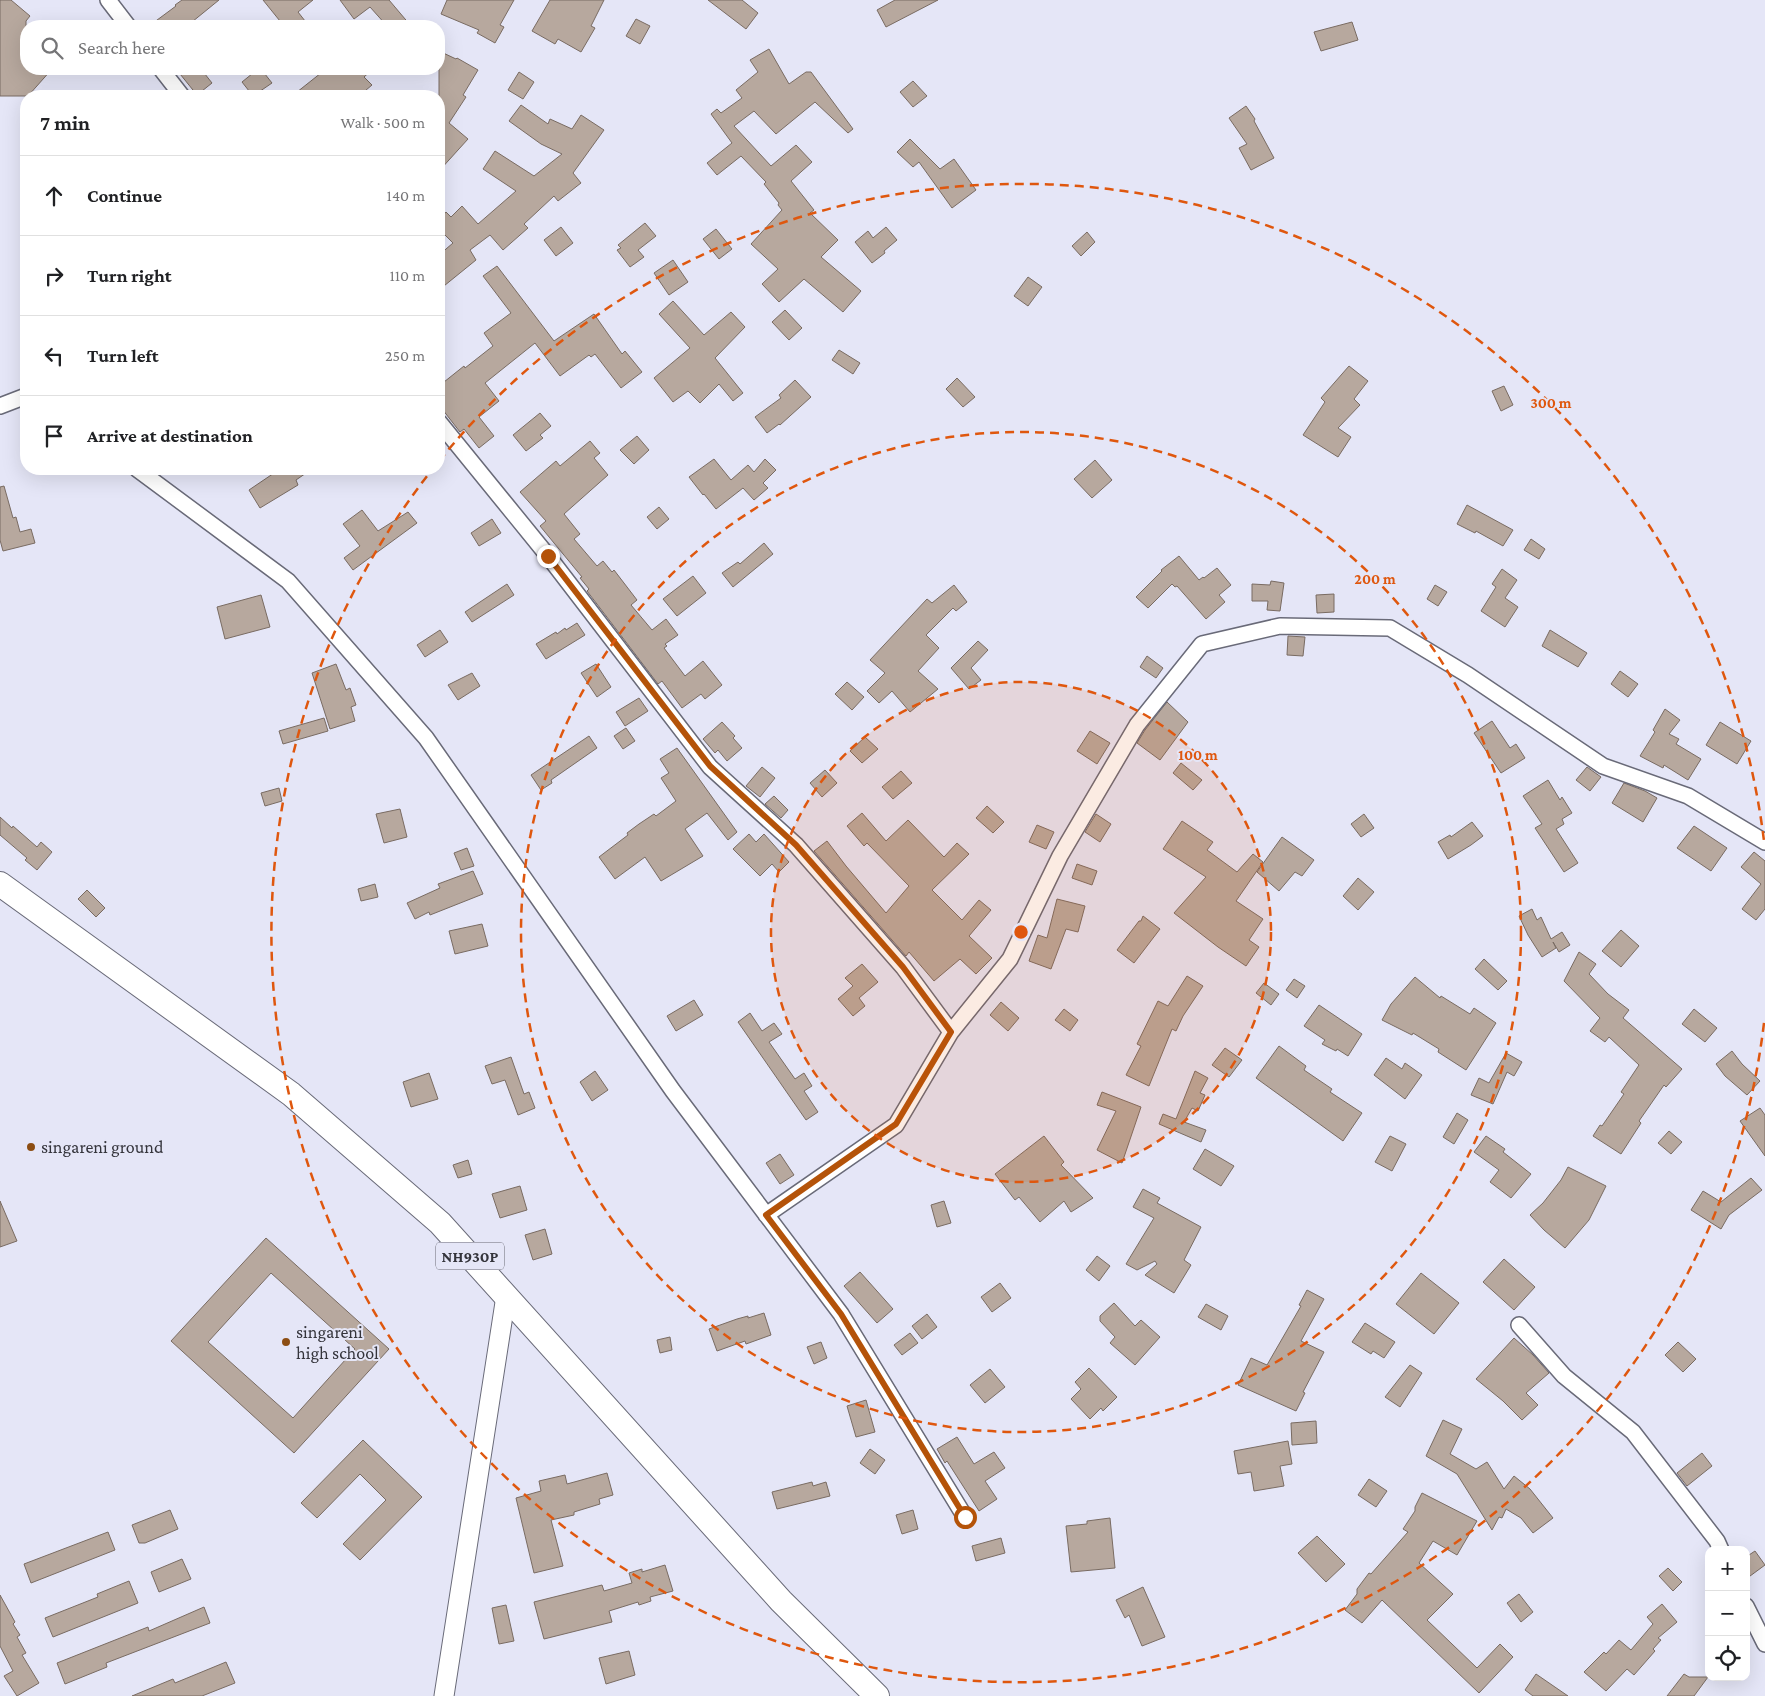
<!DOCTYPE html>
<meta charset="utf-8">
<style>
body{margin:0;font-family:"Crimson Pro",serif;background:#f6f6f6;color:#202124}
.controls{position:absolute;right:15px;bottom:15px;display:grid;overflow:hidden;border-radius:10px;box-shadow:0 5px 20px #0002}
.controls button{width:45px;height:45px;display:grid;place-items:center;padding:0;border:0;border-bottom:1px solid #e0e0e0;background:#fff;color:#202124;font:25px sans-serif}
.stop{position:absolute;width:15px;height:15px;margin:-11px;border:4px solid #b45309;border-radius:50%;background:#fff}
.stop.end{background:#b45309;border-color:#fff;box-shadow:0 1px 5px #0008}
.list{margin:0;padding:0;list-style:none}
h2{display:flex;justify-content:space-between;align-items:center;height:65px;margin:0;padding:0 20px;font-size:21px}
h2 small{font-size:16px;font-weight:400;color:#757577}
.list li{display:grid;grid-template-columns:32px 1fr auto;gap:15px;align-items:center;box-sizing:border-box;height:80px;padding:0 20px;border-top:1px solid #e0e0e0}
.list b{display:block;font-size:19px;white-space:nowrap}
.list em{font-size:16px;font-style:normal;color:#757577}
.icon{flex:none;width:28px;height:28px;fill:none;stroke:currentColor;stroke-width:2;stroke-linecap:round;stroke-linejoin:round}
.map{position:relative;flex:none;width:1765px;height:1696px;overflow:hidden}
.search{position:absolute;background:#fff;box-shadow:0 5px 20px #0002;left:20px;top:20px;width:425px;height:55px;display:flex;align-items:center;gap:12px;box-sizing:border-box;padding:0 18px;border-radius:20px;color:#757577;font-size:19px}
.panel{position:absolute;background:#fff;box-shadow:0 5px 20px #0002;left:20px;top:90px;width:425px;height:385px;border-radius:20px}
.map>svg:first-child{display:block}
.building{fill:#b7a89e;stroke:#796b62;fill-rule:evenodd}
.lines{fill:none;stroke-linecap:round;stroke-linejoin:round}
.minor-casing{stroke:#696a78;stroke-width:18}
.tertiary-casing{stroke:#696a78;stroke-width:21}
.trunk-casing{stroke:#696a78;stroke-width:26}
.minor{stroke:#fff;stroke-width:15}
.tertiary{stroke:#fff;stroke-width:19}
.trunk{stroke:#fff;stroke-width:24}
.route{stroke:#b45309;stroke-width:6}
.ring{fill:none;stroke:#df570e;stroke-width:2.5;stroke-dasharray:9 6}
.poi-dot{fill:#8c4d13;stroke:#e5e6f7;stroke-width:2}
.labels{text-anchor:middle;dominant-baseline:central;stroke-width:4;stroke-linejoin:round;paint-order:stroke}
.shield{fill:#e5e6f7;stroke:#696973;stroke-width:1}
.shield-label{font-size:16px;font-weight:bold;fill:#34343b}
.poi-label{font-size:18px;fill:#34343b;stroke:#e5e6f7;text-anchor:start}
.centre{fill:#df570e;stroke:#e5e6f7;stroke-width:2.5}
.ring-label{font-size:15px;text-anchor:middle;font-weight:bold;fill:#df570e;stroke:#e5e6f7;stroke-width:4;stroke-linejoin:round;paint-order:stroke}
</style>
<div class="map">
<svg width="1765" height="1696" viewBox="0 0 1765 1696">
<rect width="100%" height="100%" fill="#e5e6f7"/>
<!-- building -->
<path class="building" d="M0 0H11L30 16 26 21V69H52L28 96H0Z
M182 0H219L187 26H149L176 6 175 5Z
M263 0H313L298 12 309 26H284Z
M340 0H389L411 26H387L370 7 354 19Z
M447 0H514L500 25 504 27 495 43 477 33 479 30 441 14Z
M550 0H604L591 26 595 28 581 52 558 39 555 44 532 31Z
M708 0H742L758 13 746 29Z
M895 0H938L886 27 877 10Z
M636 19 650 26 640 44 626 36Z
M1352 22 1358 40 1321 51 1314 32Z
M769 49 789 84 806 72H811L853 129 848 133 815 102 776 134 754 111 734 126 771 166 796 145 812 162 791 181 814 210 810 213 838 240 821 257 861 291 843 312 804 279 779 302 762 284 778 269 751 244 782 210 778 205 779 203 764 184 766 182 741 156 717 175 707 163 732 143 711 114 717 109 721 113 742 98 736 90 758 72 750 60Z
M439 51 456 59 457 58 478 70 463 95 466 97 449 123 468 139 439 171Z
M176 69H201L212 83 197 95Z
M258 69H261L272 83 253 96 242 82Z
M326 69H373L364 77 372 85 359 96H292Z
M519 72 534 82 523 99 508 90Z
M913 81 927 96 913 107 900 92Z
M521 105 548 124 550 119 572 129 581 115 604 130 573 173 581 183 558 201 554 196 524 224 528 228 503 250 490 235 470 250 476 260 439 290V255L453 243 439 229V220L446 212 451 217 462 206 478 224 516 191 483 169 495 151 534 176 562 154 541 144 509 121Z
M1246 106 1255 119 1254 121 1274 158 1251 170 1239 148 1247 144 1229 118Z
M910 139 940 169 954 159 976 190 952 208 919 162 913 167 897 152Z
M645 223 656 236 638 250 644 257 630 267 617 250 621 248 618 245Z
M561 227 573 243 556 256 544 240Z
M886 227 897 240 884 251 885 253 872 263 855 242 868 231 873 238Z
M716 229 732 249 719 259 703 239Z
M1087 232 1095 242 1081 256 1072 246Z
M673 260 688 282 669 295 654 273Z
M497 266 554 341 594 314 622 354 625 351 642 372 621 388 595 354 591 357 589 355 560 376 535 343 485 383 499 401 479 417 494 436 479 448 464 429 460 432 439 405V386L464 366 465 368 493 346 484 333 511 313 483 276Z
M1028 277 1042 287 1028 306 1014 296Z
M673 301 704 335 731 312 745 327 715 358 743 393 733 401 719 384 700 403 688 391 673 402 654 378 690 348 659 314Z
M785 310 802 328 789 340 772 322Z
M839 350 860 363 853 374 832 360Z
M1349 366 1368 381 1354 399 1360 405 1338 428 1351 437 1338 457 1303 435 1325 402 1321 398Z
M957 378 975 397 963 407 946 389Z
M795 380 811 397 780 425 779 424 767 433 755 417 781 398 779 395Z
M1504 386 1513 405 1501 411 1492 391Z
M540 413 551 426 540 435 543 438 526 451 513 435Z
M637 436 649 450 634 464 620 450Z
M590 441 600 453 594 458 608 475 564 514 580 534 574 539 597 566 603 561 612 572 614 570 637 600 631 605 652 630 666 619 678 635 665 644 667 646 664 648 685 676 703 661 722 685 705 699 701 694 682 708 662 681 658 684 587 591 589 589 580 578 582 577 540 526 546 521 520 492 556 461 560 466Z
M714 459 731 480 748 465 754 472 765 459 776 470 763 483 768 488 754 500 743 488 716 509 704 494 703 495 689 477Z
M1095 460 1112 480 1092 498 1074 479Z
M280 469H312L296 480 298 485 260 508 249 490Z
M4 486 13 518 16 517 20 532 31 529 35 543 3 551 0 540V487Z
M1467 505 1513 530 1503 546 1476 531 1475 533 1457 524Z
M659 507 669 519 657 529 647 517Z
M362 510 378 531 408 512 417 523 353 570 344 558 360 546 343 524Z
M492 519 501 533 479 546 471 533Z
M1531 539 1545 549 1539 559 1524 550Z
M764 543 773 554 733 587 722 573 738 562 740 564Z
M1179 556 1199 580 1203 577 1204 578 1217 568 1231 585 1219 595 1225 602 1206 619 1177 586 1175 587 1172 584 1148 608 1136 597 1162 571 1161 570Z
M1502 569 1517 580 1505 598 1518 607 1505 627 1481 611 1496 587 1492 584Z
M693 576 706 593 677 616 663 599Z
M1271 581 1284 583 1280 611 1267 610 1268 601H1252V584L1270 585Z
M507 584 514 595 472 622 465 612Z
M954 585 967 602 956 611 953 608 926 635 939 648 918 671 938 689 910 712 892 691 879 703 867 691 885 673 870 660 927 599 932 603Z
M1435 585 1447 592 1438 606 1427 599Z
M1334 594V612L1317 613 1316 595Z
M261 595 270 627 225 639 217 607Z
M577 623 585 635 546 659 536 644 556 632 557 634 565 628 566 630Z
M440 630 448 642 425 657 417 645Z
M1550 630 1587 653 1578 667 1542 646Z
M1288 636 1305 637 1303 656 1287 655Z
M978 641 988 650 971 668 981 680 969 689 951 668Z
M1147 656 1163 668 1156 678 1140 667Z
M336 664 346 690 350 688 356 705 351 707 355 721 330 729 312 673Z
M596 664 611 687 597 697 581 673Z
M1620 671 1638 684 1628 697 1611 684Z
M472 673 480 686 458 700 448 685Z
M847 682 864 697 852 710 835 694Z
M639 698 648 711 625 726 616 712Z
M1167 702 1188 722 1160 760 1137 743 1145 730Z
M1665 709 1680 720 1669 734 1679 739 1676 744 1701 759 1688 780 1664 765 1663 768 1640 756 1655 732 1653 730Z
M324 718 328 731 283 744 279 731Z
M1492 721 1510 748 1516 744 1525 758 1501 773 1474 733Z
M722 722 735 736 733 738 742 748 727 761 718 750 715 753 703 739Z
M1720 722 1751 741 1737 764 1706 745Z
M626 728 635 741 623 749 614 736Z
M1090 731 1110 743 1097 764 1077 751Z
M589 736 597 748 551 780 552 783 541 790 531 775Z
M865 737 878 749 862 763 850 751Z
M677 748 737 832 728 840 707 813 685 829 703 856 661 881 645 857 615 879 599 857 628 835 627 833 639 824 654 814 656 816 676 801 661 778 669 773 660 759Z
M1181 763 1202 780 1193 790 1173 773Z
M762 767 775 778 760 797 746 786Z
M1587 767 1601 777 1590 791 1576 780Z
M825 770 837 783 822 797 810 783Z
M901 771 912 783 893 799 882 787Z
M1548 780 1560 800 1562 797 1572 813 1562 819 1564 824 1556 829 1578 863 1564 872 1535 828 1542 824 1523 796Z
M1624 783 1645 791 1657 798 1643 822 1612 803Z
M279 788 282 801 265 806 261 793Z
M774 796 788 810 781 818 765 804Z
M987 806 1004 822 993 833 976 818Z
M400 809 407 837 384 843 376 814Z
M862 813 886 841 908 820 944 857 957 843 969 854 932 890 962 920 979 900 991 910 969 936 992 958 976 974 960 959 934 981 909 952 906 956 814 851 827 841 846 866 886 913 909 886 867 843 864 846 847 826Z
M1096 814 1111 824 1100 842 1085 832Z
M1364 814 1374 828 1361 837 1351 824Z
M0 817 12 828 13 826 37 847 41 842 52 852 37 870 25 860 27 858 0 835Z
M1182 821 1213 842 1207 850 1237 872 1253 854 1263 862 1236 901 1263 919 1249 940 1259 947 1246 966 1218 947 1174 913 1206 877 1163 849Z
M1472 822 1483 836 1471 845 1448 859 1438 842 1450 835 1451 837Z
M1037 825 1054 832 1046 849 1029 842Z
M1694 826 1727 848 1711 871 1677 848Z
M749 834 756 842 764 834 789 862 779 872 772 864 760 876 733 849Z
M1282 837 1314 860 1302 876 1295 872 1279 891 1257 872Z
M467 848 474 866 461 870 454 853Z
M1754 852 1765 861V909L1756 920 1742 909 1761 884 1741 867Z
M1077 864 1097 871 1092 885 1072 878Z
M473 871 483 894 430 915 429 912 415 919 407 903 440 888 438 884Z
M1358 878 1374 892 1358 910 1343 896Z
M375 884 378 897 361 901 358 889Z
M87 890 105 908 96 917 78 899Z
M1057 899 1085 906 1078 932 1066 929 1051 969 1029 961 1038 935 1047 938Z
M1532 909 1537 920 1541 917 1551 939 1562 932 1570 945 1559 952 1553 942 1556 948 1542 957 1528 935 1519 916Z
M1143 916 1160 929 1134 963 1117 950 1139 921H1141Z
M482 924 488 946 455 954 449 931Z
M1621 930 1639 946 1621 967 1602 951Z
M1579 952 1596 964 1589 974 1608 994 1629 1010 1623 1018 1682 1069 1666 1087 1664 1085 1639 1121 1641 1123 1621 1154 1593 1136 1600 1125 1602 1126 1624 1094 1621 1092 1639 1065 1609 1037 1605 1042 1590 1031 1600 1018 1564 981Z
M1484 959 1507 981 1498 990 1475 969Z
M862 964 878 982 859 998 865 1006 853 1016 838 999 853 986 845 978Z
M1187 976 1203 986 1183 1016 1176 1031 1172 1029 1149 1086 1126 1075 1141 1046 1137 1044 1158 1001 1168 1006Z
M1415 977 1440 998 1441 996 1470 1014 1474 1008 1496 1023 1466 1070 1438 1052 1439 1049 1413 1033 1412 1035 1382 1020 1391 1004Z
M1294 979 1305 986 1297 998 1286 990Z
M1264 983 1279 994 1271 1005 1256 993Z
M694 1000 703 1015 676 1031 667 1016Z
M1001 1002 1019 1018 1008 1031 990 1015Z
M1319 1005 1362 1034 1348 1056 1337 1049 1336 1051 1322 1044 1325 1040 1304 1026Z
M1064 1009 1078 1020 1070 1031 1055 1020Z
M1694 1009 1717 1028 1705 1042 1682 1024Z
M750 1013 762 1031 774 1023 782 1034 769 1042 795 1079 804 1073 812 1086 804 1091 818 1112 806 1120 738 1022Z
M1279 1046 1306 1066 1304 1070 1332 1089 1330 1092 1362 1113 1343 1141 1256 1078Z
M1225 1048 1242 1060 1229 1077 1212 1065Z
M1732 1051 1742 1064 1760 1081 1747 1095 1725 1076 1716 1064Z
M1506 1053 1522 1062 1514 1076 1507 1072 1493 1104 1471 1095 1479 1078 1489 1083Z
M511 1057 524 1094 529 1092 535 1108 518 1115 505 1080 492 1084 485 1066Z
M1386 1058 1402 1069 1405 1063 1422 1075 1405 1099 1374 1075Z
M595 1071 608 1090 592 1101 580 1082Z
M1195 1071 1208 1078 1200 1093 1205 1095 1198 1111 1192 1108 1184 1122 1206 1130 1201 1142 1159 1124 1163 1114 1176 1119Z
M429 1073 438 1099 411 1107 403 1082Z
M1102 1092 1141 1107 1122 1163 1097 1150 1116 1111 1097 1105Z
M1760 1108 1765 1115V1156L1740 1121Z
M1457 1113 1468 1120 1454 1144 1443 1137Z
M1669 1131 1682 1142 1671 1154 1658 1143Z
M1044 1136 1064 1162 1061 1165 1093 1198 1071 1212 1064 1201 1040 1222 1019 1197 1015 1200 995 1174Z
M1390 1136 1406 1144 1392 1171 1375 1162Z
M1486 1136 1505 1149 1503 1152 1531 1174 1511 1198 1490 1182 1499 1170 1474 1152Z
M1205 1149 1234 1166 1221 1186 1193 1169Z
M780 1154 794 1175 780 1184 766 1163Z
M468 1160 472 1174 458 1178 453 1165Z
M1568 1167 1606 1186 1589 1220 1565 1248 1544 1230 1530 1215 1543 1203 1561 1180Z
M1751 1178 1762 1190 1729 1215 1721 1229 1691 1210 1703 1191 1721 1202Z
M520 1186 527 1210 500 1218 492 1194Z
M1143 1189 1160 1198 1157 1203 1201 1227 1184 1260 1191 1265 1174 1293 1145 1275 1157 1264 1155 1261 1137 1270 1126 1264 1154 1218 1133 1207Z
M0 1201 17 1241 0 1247Z
M944 1201 951 1223 937 1227 931 1205Z
M545 1229 552 1254 533 1260 525 1235Z
M266 1238 389 1349 294 1453 171 1341ZM271 1273 355 1349 293 1418 208 1342Z
M1097 1256 1110 1266 1099 1281 1086 1270Z
M1504 1259 1535 1287 1514 1310 1483 1282Z
M860 1272 893 1309 877 1323 844 1286Z
M1421 1273 1459 1303 1434 1334 1396 1304Z
M1000 1283 1011 1298 992 1312 981 1297Z
M1307 1290 1324 1299 1301 1341 1324 1352 1303 1392 1305 1393 1296 1411 1238 1385 1251 1358 1267 1365 1301 1306 1299 1305Z
M1114 1303 1135 1326 1141 1320 1160 1337 1135 1365 1110 1343 1115 1337 1100 1321V1316Z
M1206 1304 1228 1316 1221 1330 1198 1317Z
M764 1313 771 1335 746 1344 745 1341 717 1351 709 1329 737 1319 748 1316V1318Z
M927 1314 937 1327 922 1339 912 1326Z
M1365 1323 1395 1342 1384 1358 1373 1351 1371 1354 1352 1342Z
M910 1333 918 1343 902 1355 894 1345Z
M670 1337 672 1350 660 1353 657 1340Z
M1514 1338 1533 1355 1549 1373 1526 1393 1538 1405 1522 1420 1503 1401 1476 1379Z
M821 1342 827 1358 814 1364 807 1347Z
M1678 1342 1696 1359 1683 1372 1665 1355Z
M1410 1365 1422 1373 1400 1407 1385 1397Z
M1089 1368 1117 1397 1103 1411 1101 1408 1090 1419 1071 1399 1081 1389 1075 1382Z
M990 1369 1005 1387 985 1403 970 1385Z
M866 1400 875 1432 856 1437 847 1406Z
M1443 1420 1462 1429 1450 1454 1476 1469 1487 1462 1504 1489 1514 1476 1530 1489 1553 1518 1533 1533 1521 1518 1506 1509 1502 1518 1499 1517 1492 1530 1457 1474 1426 1456Z
M1316 1421 1317 1443 1292 1445 1291 1423Z
M957 1437 974 1464 994 1452 1005 1468 985 1481 997 1499 979 1511 947 1461 945 1463 937 1449Z
M363 1440 422 1497 360 1560 343 1544 386 1500 360 1474 317 1518 301 1503Z
M1288 1441 1292 1464 1280 1466 1284 1486 1254 1491 1251 1472 1238 1474 1234 1451Z
M870 1449 885 1460 875 1474 860 1463Z
M1702 1453 1712 1466 1687 1486 1677 1473Z
M607 1473 613 1495 599 1499 600 1504 574 1512V1515L551 1520 563 1566 534 1573 516 1498 541 1491 539 1481 565 1475 567 1484Z
M1369 1479 1387 1491 1376 1507 1358 1495Z
M812 1482 813 1486 826 1482 830 1496 777 1509 772 1492Z
M1422 1493 1477 1521 1457 1555 1433 1541 1419 1563 1453 1594 1427 1620 1477 1668 1500 1644 1513 1657 1479 1693 1382 1600 1362 1623 1345 1610 1357 1594V1589L1369 1573 1371 1574 1408 1532 1403 1529 1415 1511V1507Z
M170 1510 178 1529 145 1543H139L132 1525Z
M913 1510 918 1529 902 1534 896 1515Z
M1110 1518 1115 1568 1071 1572 1066 1526 1087 1524V1521Z
M108 1532 115 1550 31 1583 24 1564Z
M1317 1536 1345 1564 1326 1582 1298 1553Z
M1001 1538 1005 1553 976 1561 972 1546Z
M1755 1551 1765 1565 1746 1579V1557Z
M182 1559 191 1579 159 1592 151 1572Z
M665 1565 673 1591 650 1597 651 1601 639 1605 638 1602 609 1611 612 1622 544 1639 534 1602 602 1585 604 1591 632 1583 629 1573 642 1569V1572Z
M1668 1568 1682 1582 1673 1591 1659 1576Z
M129 1581 138 1603 53 1637 45 1618 98 1597 97 1594Z
M1143 1587 1165 1637 1142 1646 1129 1615 1125 1618 1116 1600Z
M1519 1594 1533 1612 1521 1622 1507 1603Z
M0 1595 15 1622 13 1624 20 1635 17 1637 26 1653 22 1655 39 1683 17 1696 4 1676 13 1671 0 1646Z
M1662 1604 1677 1622 1658 1638 1661 1640 1653 1649 1655 1651 1634 1675 1627 1669 1606 1691 1584 1672 1604 1652 1606 1654 1619 1640 1631 1650 1653 1624 1647 1617Z
M506 1605 514 1641 499 1644 492 1608Z
M204 1607 210 1623 106 1663 107 1667 65 1684 57 1663 148 1627 149 1631Z
M629 1651 635 1675 606 1684 599 1658Z
M226 1662 235 1683 202 1696H132L173 1679 175 1683Z
M1536 1674 1568 1696H1533L1525 1690Z
M1684 1674 1689 1677H1708L1694 1696H1667Z"/>
<g class="lines">
<!-- minor casing -->
<g class="minor-casing">
<path id="minor" d="M108 0 128 26
M161 69 182 96
M0 406 26 396
M439 422 548 556 710 767 796 845 903 967 951 1032
M137 469 288 581 426 738 673 1091 841 1314 965 1517
M766 1215 896 1125 951 1032 1010 959 1060 856 1137 725 1202 644 1280 626 1390 628 1468 675 1603 766 1688 796 1765 842
M1519 1325 1564 1376 1633 1432 1717 1541 1721 1550
M1746 1606 1765 1644"/>
</g>
<!-- tertiary casing -->
<g class="tertiary-casing">
<path id="tertiary" d="M444 1696 506 1296"/>
</g>
<!-- trunk casing -->
<g class="trunk-casing">
<path id="trunk" d="M0 884 291 1094 440 1223 781 1601 877 1696"/>
</g>
<!-- minor -->
<use href="#minor" class="minor"/>
<!-- tertiary -->
<use href="#tertiary" class="tertiary"/>
<!-- trunk -->
<use href="#trunk" class="trunk"/>
</g>
<g class="lines">
<!-- route -->
<path class="route" d="M548 556 710 766 796 845 903 967 951 1032 896 1124 766 1215 841 1314 965 1517"/>
</g>
<!-- distance rings -->
<circle cx="1021" cy="932" r="250" fill="#df570e" fill-opacity=".12"/>
<g class="ring">
<circle cx="1021" cy="932" r="250"/>
<circle cx="1021" cy="932" r="500"/>
<path d="M1764 1023A749 749 0 1 1 431 471M439 461A749 749 0 0 1 1764 841"/>
</g>
<!-- markers -->
<g class="poi-dot">
<circle cx="31" cy="1147" r="5"/>
<circle cx="286" cy="1342" r="5"/>
</g>
<g class="labels">
<!-- shield labels -->
<rect class="shield" x="436" y="1242.5" width="68" height="27" rx="4"/>
<g class="shield-label">
<text x="470" y="1256">NH930P</text>
</g>
<!-- poi labels -->
<g class="poi-label">
<text x="41" y="1147">singareni ground</text>
<text x="296" y="1332">singareni<tspan x="296" dy="21">high school</tspan></text>
</g>
</g>
<circle cx="1021" cy="932" r="8" class="centre"/>
<g class="ring-label">
<text x="1551" y="408">300 m</text>
<text x="1375" y="584">200 m</text>
<text x="1198" y="760">100 m</text>
</g>
</svg>
<div class="controls">
<button>+</button>
<button>−</button>
<button><svg class="icon" aria-label="locate" viewBox="0 0 24 24"><circle cx="12" cy="12" r="6"/><path d="M12 2v4M12 18v4M2 12h4M18 12h4"/></svg></button>
</div>
<div class="stop" style="left:965px;top:1517px"></div>
<div class="stop end" style="left:548px;top:556px"></div>
<div class="search"><svg class="icon" aria-label="search" viewBox="0 0 24 24"><circle cx="10" cy="10" r="6"/><path d="M15 15l6 6"/></svg>Search here</div>
<section class="panel">
<h2>7 min<small>Walk · 500 m</small></h2>
<ul class="list">
<li><svg class="icon" aria-label="ahead" viewBox="0 0 24 24"><path d="M12 20V5M6 11l6-6 6 6"/></svg><div><b>Continue</b></div><em>140 m</em></li>
<li><svg class="icon" aria-label="right" viewBox="0 0 24 24"><path d="M7 20v-9h11M14 6l5 5-5 5"/></svg><div><b>Turn right</b></div><em>110 m</em></li>
<li><svg class="icon" aria-label="left" viewBox="0 0 24 24"><path d="M17 20v-9H6M10 6l-5 5 5 5"/></svg><div><b>Turn left</b></div><em>250 m</em></li>
<li><svg class="icon" aria-label="arrive" viewBox="0 0 24 24"><path d="M6 21V4h12l-3 4 3 4H6"/></svg><div><b>Arrive at destination</b></div></li>
</ul>
</section>
</div>
